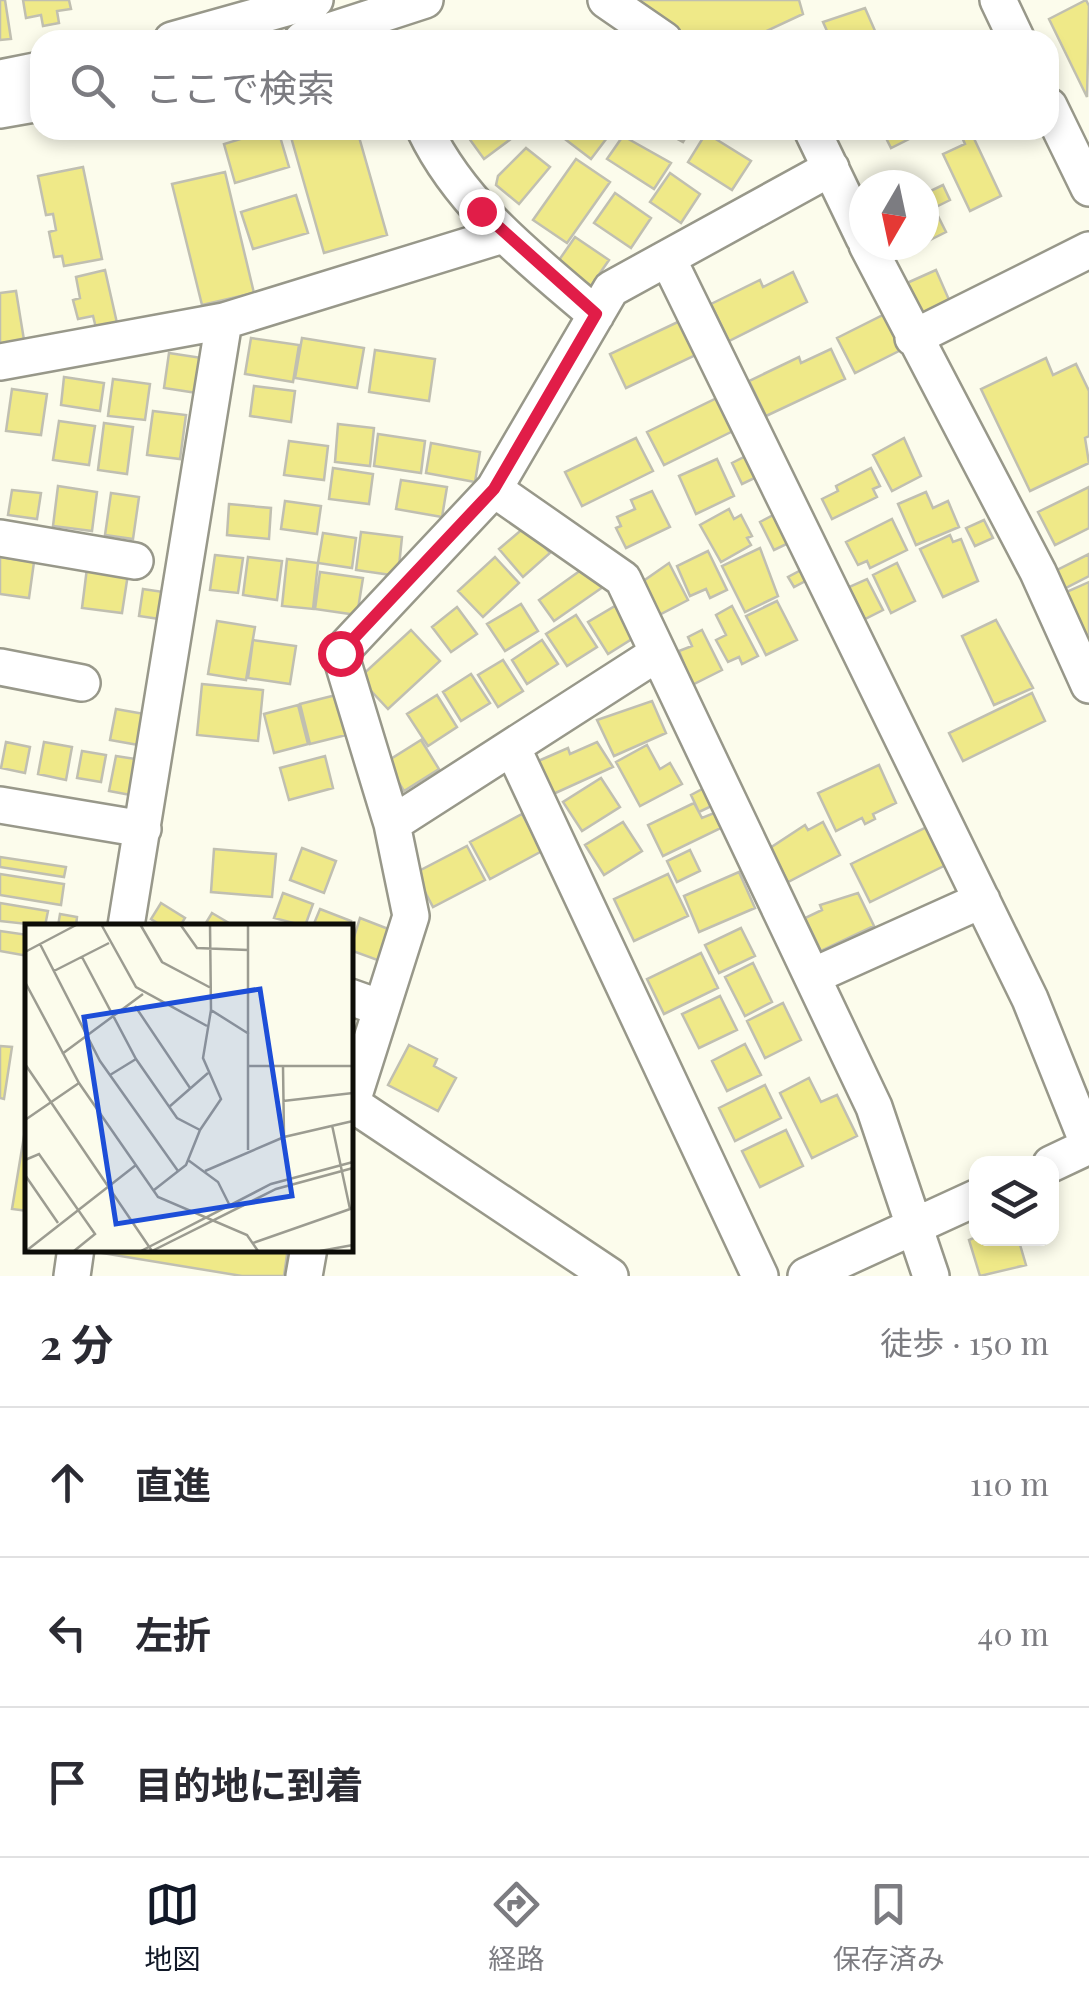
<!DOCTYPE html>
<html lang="ja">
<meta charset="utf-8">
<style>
body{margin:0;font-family:"Playfair Display","Noto Sans JP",serif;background:#f7f7f7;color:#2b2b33}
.controls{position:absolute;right:30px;bottom:30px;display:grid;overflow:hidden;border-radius:20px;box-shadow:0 5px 15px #0003}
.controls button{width:90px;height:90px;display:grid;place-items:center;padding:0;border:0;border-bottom:2px solid #e1e1e2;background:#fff;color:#2b2b33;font:50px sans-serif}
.compass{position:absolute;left:849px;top:170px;width:90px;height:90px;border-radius:50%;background:#fff;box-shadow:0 5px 15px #0003;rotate:189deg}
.stop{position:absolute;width:30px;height:30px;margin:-22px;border:8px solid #e11d48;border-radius:50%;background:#fff}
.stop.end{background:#e11d48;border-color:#fff;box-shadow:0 2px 10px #0008}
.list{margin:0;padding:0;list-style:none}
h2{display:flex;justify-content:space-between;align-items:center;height:130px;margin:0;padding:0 40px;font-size:42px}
h2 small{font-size:32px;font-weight:400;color:#7c7c81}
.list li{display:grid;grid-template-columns:65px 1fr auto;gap:30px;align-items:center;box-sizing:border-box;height:150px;padding:0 40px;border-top:2px solid #e1e1e2}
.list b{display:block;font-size:38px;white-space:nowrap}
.list em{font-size:32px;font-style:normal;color:#7c7c81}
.icon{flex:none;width:55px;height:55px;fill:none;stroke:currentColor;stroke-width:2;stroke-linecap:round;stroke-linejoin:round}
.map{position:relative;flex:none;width:1089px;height:1276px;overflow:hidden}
.search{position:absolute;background:#fff;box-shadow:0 5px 15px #0003;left:30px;right:30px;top:30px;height:110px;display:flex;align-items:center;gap:25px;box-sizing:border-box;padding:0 35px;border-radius:30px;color:#7c7c81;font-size:38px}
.sheet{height:580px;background:#fff}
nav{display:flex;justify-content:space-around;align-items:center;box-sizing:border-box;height:140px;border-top:2px solid #e1e1e2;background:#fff;font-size:28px;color:#7c7c81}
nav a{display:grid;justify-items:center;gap:5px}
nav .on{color:#111827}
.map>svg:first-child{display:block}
.building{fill:#efe988;stroke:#c0bfb1;stroke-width:2.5}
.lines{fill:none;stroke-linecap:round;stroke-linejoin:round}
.minor-casing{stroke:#98988a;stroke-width:40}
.minor{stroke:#fff;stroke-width:35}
.route{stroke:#e11d48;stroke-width:12}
.inset-road{fill:none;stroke:#9c9c91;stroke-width:2.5}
.view{fill:#1d4ed8;fill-opacity:0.15;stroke:#1d4ed8;stroke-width:5}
.inset-edge{fill:none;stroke:#0d0d08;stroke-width:5}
</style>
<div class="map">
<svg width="1089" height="1276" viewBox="0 0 1089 1276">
<rect width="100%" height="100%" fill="#fcfcec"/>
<!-- building -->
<path class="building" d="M0 0H5L11 39 0 40Z
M23 0H69L71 9 57 11 59 23 43 26 41 15 26 18Z
M635 0H799L803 14 747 40H688L637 7Z
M1086 0 1089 6 1087 97 1049 19Z
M865 8 879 40H831L823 22Z
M270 130H278L289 167 235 183 224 144Z
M289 130H357L387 235 324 253Z
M463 130H523L484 159Z
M553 130H613L591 159Z
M661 130H690L683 142Z
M882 130H911L915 136 891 148Z
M970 130 1001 196 970 211 943 154 965 144 960 133Z
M706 133 751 161 732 190 688 162Z
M623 136 671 163 654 189 607 159Z
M526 148 550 167 519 204 496 185 498 176Z
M576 159 610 182 567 243 533 220Z
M83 167 102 259 64 266 62 256 54 257 49 232 56 230 53 214 46 215 38 176Z
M225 172 254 293 202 305 172 184Z
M670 173 700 194 681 223 650 202Z
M943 185 950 200 934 208 946 232 924 243V194Z
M615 193 651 218 631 248 594 223Z
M296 195 308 233 253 249 241 212Z
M575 237 609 260 591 286 557 263Z
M890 245H919L896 256Z
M105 270 117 323 96 328 93 316 78 319 73 300 80 298 76 277Z
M936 270 950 302 921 315 907 283Z
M793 272 807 302 729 341 711 304 760 280 763 287Z
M16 291 24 340 0 344V293Z
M885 314 903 349 855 373 837 338Z
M682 320 698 354 626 388 610 354Z
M251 338 299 345 293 382 245 374Z
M302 338 364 348 357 388 295 378Z
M831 349 845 379 766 416 749 381 799 357 801 363Z
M375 350 435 359 429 401 369 392Z
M169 353 202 358 197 393 164 388Z
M1046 358 1053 375 1076 364 1089 391V436L1085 438 1089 463 1030 491 981 389Z
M64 377 104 383 100 411 61 405Z
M113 379 150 384 145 420 108 416Z
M254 386 295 391 291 422 250 416Z
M12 389 47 394 41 435 6 431Z
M719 397 735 430 664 465 647 432Z
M153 411 186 415 180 459 147 455Z
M59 421 95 426 89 465 53 460Z
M104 423 133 427 127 474 98 470Z
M338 424 374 428 370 466 335 462Z
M378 434 425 441 421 473 374 466Z
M636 438 653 471 582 506 565 472Z
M904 438 921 476 892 491 873 455Z
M289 441 328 446 324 480 284 475Z
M431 443 480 452 475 482 426 473Z
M750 454 761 475 742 484 732 463Z
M717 459 734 496 696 514 679 476Z
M333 468 373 474 369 504 329 499Z
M871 468 880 486 873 489 877 497 832 519 822 499 838 491 836 486Z
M401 480 447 487 442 517 396 509Z
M58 486 97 492 92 531 53 526Z
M1089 487V528L1055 545 1038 512Z
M12 490 41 493 37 519 8 515Z
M652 491 670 527 626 548 616 528 621 526 617 517 635 509 631 500Z
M926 492 933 508 948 501 959 527 916 545 898 504Z
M111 493 139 497 133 539 105 535Z
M285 501 321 506 317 534 281 529Z
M229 504 271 508 269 539 227 535Z
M729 509 734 519 741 515 752 536 747 538 751 545 721 562 700 525Z
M779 512 793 541 774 550 760 522Z
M892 519 907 550 870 568 867 561 858 565 846 542Z
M984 520 993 538 975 546 966 528Z
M526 526 550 553 523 577 499 549Z
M361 532 402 537 398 576 356 570Z
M323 533 356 538 352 568 318 563Z
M950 535 953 542 961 539 978 581 943 597 920 549Z
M760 548 778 596 745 612 722 566Z
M708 551 727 590 710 598 706 589 690 596 677 566Z
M1089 554V576L1054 594 1045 576Z
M215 555 243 558 238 593 210 590Z
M0 557 34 562 29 598 0 594Z
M248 557 282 561 277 600 243 595Z
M495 557 519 583 483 617 458 591Z
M287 559 318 563 313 609 282 606Z
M669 563 688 600 659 615 642 582Z
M897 563 915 601 891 613 873 575Z
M588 565 603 587 554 621 539 600Z
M87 568 128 574 122 613 82 608Z
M805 568 811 578 794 587 788 577Z
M320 572 363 578 357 615 315 609Z
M867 579 883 610 865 619 849 587Z
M1089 582V634L1081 638 1062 594Z
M143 589 170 593 166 620 139 616Z
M777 601 797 640 766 655 746 616Z
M521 604 538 631 505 651 487 624Z
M615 606 635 637 608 654 588 622Z
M732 606 758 656 742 664 739 657 728 662 716 640 726 635 716 615Z
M457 607 477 634 451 652 432 627Z
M576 615 597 647 567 666 546 634Z
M996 620 1033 688 994 705 962 636Z
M217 621 255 627 246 680 208 674Z
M411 630 440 661 388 709 359 678Z
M702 630 722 670 692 685 679 651 692 646 688 637Z
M253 640 296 646 290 684 248 678Z
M542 640 558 664 527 684 512 660Z
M503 660 523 691 498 707 478 675Z
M471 674 490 703 461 721 443 692Z
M202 684 263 690 258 741 197 735Z
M1032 693 1045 721 963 761 949 733Z
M336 695 346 735 310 744 300 704Z
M437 695 457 727 428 746 407 714Z
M652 701 666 733 614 756 597 720Z
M298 705 308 744 274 753 264 714Z
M116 709 150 715 144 746 110 740Z
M421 740 439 769 404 791 386 762Z
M6 742 30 747 25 773 1 768Z
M44 742 72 747 66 780 38 774Z
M597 742 613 767 551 795 536 762 568 748 570 754Z
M647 745 660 769 670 763 682 784 640 806 616 762Z
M82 751 106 755 101 782 77 778Z
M116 756 142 760 136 796 109 791Z
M325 756 333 788 289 800 280 768Z
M879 765 896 803 873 814 875 819 865 824 862 818 836 831 818 793Z
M601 778 620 807 582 831 563 802Z
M708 786 716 804 699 812 691 795Z
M694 803 702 818 714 813 721 828 663 856 648 825Z
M522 814 542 851 490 879 470 842Z
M623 822 642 851 604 875 585 845Z
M823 822 840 855 788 882 770 848 805 825 808 830Z
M929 826 948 864 870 902 851 864Z
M467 846 485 880 433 907 415 873Z
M302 848 336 861 324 893 290 880Z
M214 849 276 854 272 897 211 892Z
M690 850 700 871 677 882 667 861Z
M0 857 66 867 64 877 0 867Z
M739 872 755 908 699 932 684 896Z
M0 874 64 884 61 905 0 895Z
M668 874 688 916 634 941 614 899Z
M283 893 313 904 305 926 274 918Z
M858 893 874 926 821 951 805 918 822 910 820 905Z
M0 903 48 911 45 926 0 921Z
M161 903 185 918 180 926H162L151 919Z
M320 909 351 921 349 926H313Z
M212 913 234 926H204Z
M60 914 77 917 76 926H58Z
M360 918 391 930 380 961 350 950Z
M741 928 755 956 719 973 705 945Z
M0 931 28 935V956L0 951Z
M701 953 718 988 664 1014 647 979Z
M753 963 772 1002 745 1016 725 977Z
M720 996 737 1030 699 1048 682 1014Z
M783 1003 801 1040 765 1058 747 1021Z
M745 1044 761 1075 727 1091 712 1061Z
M409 1045 437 1059 434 1066 456 1078 438 1111 388 1085Z
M0 1046 12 1047 4 1099 0 1098Z
M809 1078 821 1102 837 1095 857 1136 812 1158 780 1093Z
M765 1085 781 1118 735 1141 719 1108Z
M28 1112V1211L12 1209Z
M786 1130 803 1166 760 1187 742 1151Z
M976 1237 1018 1238 1026 1265 980 1276 969 1240Z
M103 1248H288L284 1276H242L102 1253Z"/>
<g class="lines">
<!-- minor casing -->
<g class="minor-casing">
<path id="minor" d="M606 0 664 40
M998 0 1017 40
M172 40 315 0
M302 40 425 0
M0 78 40 70
M1049 106 1089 188
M0 110 40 103
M425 130C462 207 532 260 596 315
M812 130 864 238
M831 168 611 289 494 489 623 579 874 1107 931 1276
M867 245 1038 572 1089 685
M669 261 1030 999 1089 1146
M913 338 1089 250
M0 362 224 321 503 235
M0 538 135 561
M0 667 82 683
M513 749 760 1276
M0 805 143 829
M392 824 658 653
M126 926 224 321
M813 976 982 900
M350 997 381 1008
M351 1103 610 1276
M350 1108 411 916 392 824 340 653 494 489
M1051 1164 1089 1146
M72 1276 76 1248
M304 1276 309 1248
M806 1276 976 1198"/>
</g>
<!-- minor -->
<use href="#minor" class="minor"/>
</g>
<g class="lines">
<!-- route -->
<path class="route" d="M340 653 494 489 596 314 481 211"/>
</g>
<!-- overview -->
<g transform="translate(25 924)">
<rect width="328" height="328" fill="#fcfcec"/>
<path class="inset-road" d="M76 0 111 63 182 102M115 0 137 38 186 64M155 0 172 24 223 26M185 0 186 86 224 110M223 0V226M15 20 75 137 153 247M0 28 53 0M57 33 111 135 152 194 175 206 161 241 129 266M29 47 84 19M0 58 54 159 133 273 222 311 233 327M110 82 165 164M37 130 118 70M0 140 127 327M224 142H328M258 142 259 213M85 151 111 135M258 177 328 169M144 183 183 149M0 196 54 159M307 201 325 285M175 206 196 175 178 134 186 86M0 236 14 230 70 310 49 327M163 236 193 258 204 280M180 247 259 213 328 197M0 251 33 299M228 319 328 284M1 327 111 241M116 327 246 260 328 238M127 327 251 265 328 244M295 327 328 321"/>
<path class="view" d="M235 65 267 272 91 300 59 93Z"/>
<rect width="328" height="328" class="inset-edge"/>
</g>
</svg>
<div class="controls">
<button><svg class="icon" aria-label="layers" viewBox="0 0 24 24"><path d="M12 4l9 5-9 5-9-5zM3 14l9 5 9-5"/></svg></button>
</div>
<svg class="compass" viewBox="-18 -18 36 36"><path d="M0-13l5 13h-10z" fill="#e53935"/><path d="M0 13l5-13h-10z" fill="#7c7c81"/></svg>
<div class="stop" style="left:340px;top:653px"></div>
<div class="stop end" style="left:481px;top:211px"></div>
<div class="search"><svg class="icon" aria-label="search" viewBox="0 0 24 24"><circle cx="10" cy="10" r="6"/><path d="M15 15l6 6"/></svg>ここで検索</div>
</div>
<section class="sheet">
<h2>2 分<small>徒歩 · 150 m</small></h2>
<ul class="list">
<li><svg class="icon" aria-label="ahead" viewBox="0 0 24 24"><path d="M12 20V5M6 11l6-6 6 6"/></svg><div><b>直進</b></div><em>110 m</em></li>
<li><svg class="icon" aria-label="left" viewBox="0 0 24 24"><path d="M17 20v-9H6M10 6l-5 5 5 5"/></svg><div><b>左折</b></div><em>40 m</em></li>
<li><svg class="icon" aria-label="arrive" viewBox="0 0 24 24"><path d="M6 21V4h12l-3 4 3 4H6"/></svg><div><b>目的地に到着</b></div></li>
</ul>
</section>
<nav>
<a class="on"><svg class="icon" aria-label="map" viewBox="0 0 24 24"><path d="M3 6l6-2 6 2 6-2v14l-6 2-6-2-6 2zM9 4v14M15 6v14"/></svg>地図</a>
<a><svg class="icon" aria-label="directions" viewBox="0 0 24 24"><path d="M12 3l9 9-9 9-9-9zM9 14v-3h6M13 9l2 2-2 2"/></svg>経路</a>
<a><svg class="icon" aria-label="saved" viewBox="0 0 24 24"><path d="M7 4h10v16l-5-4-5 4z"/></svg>保存済み</a>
</nav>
